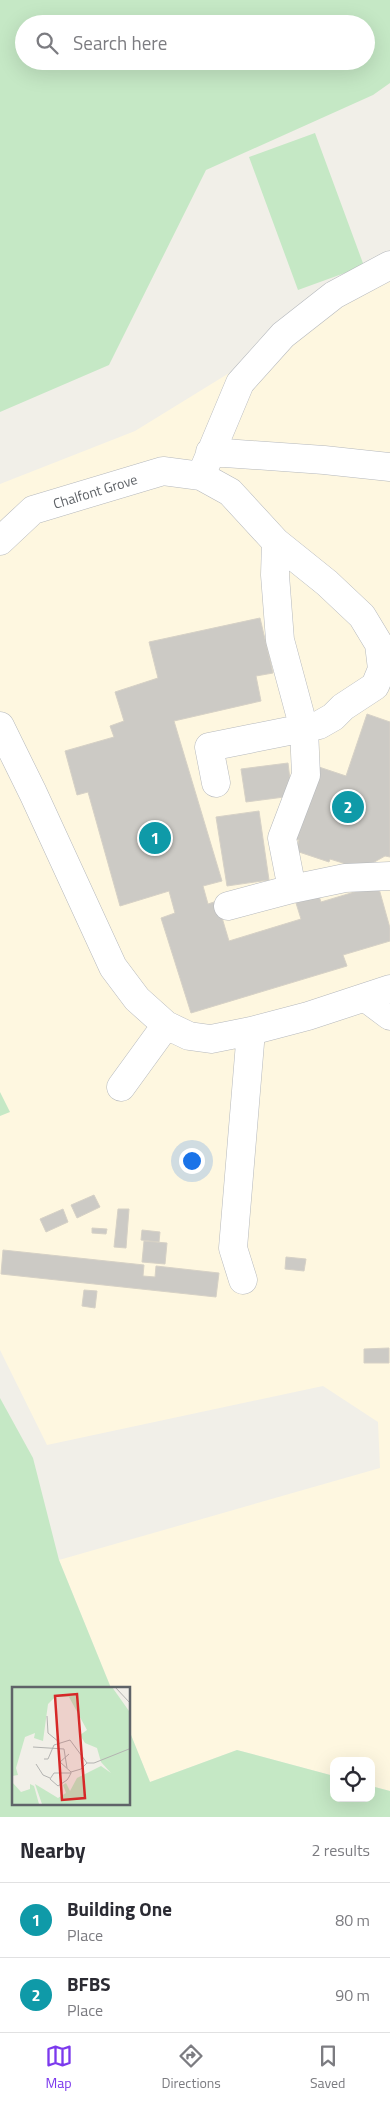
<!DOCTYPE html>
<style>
body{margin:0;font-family:"Titillium Web",sans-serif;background:#f7f7f7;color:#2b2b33}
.controls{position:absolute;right:15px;bottom:15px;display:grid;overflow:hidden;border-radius:10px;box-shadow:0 5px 20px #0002}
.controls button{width:45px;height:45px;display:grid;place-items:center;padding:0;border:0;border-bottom:1px solid #e1e1e2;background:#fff;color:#2b2b33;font:25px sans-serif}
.you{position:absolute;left:191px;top:1160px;width:18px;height:18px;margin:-12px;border:4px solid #fff;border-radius:50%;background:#1a73e8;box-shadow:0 0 0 8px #1a73e833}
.badge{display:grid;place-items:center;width:32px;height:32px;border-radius:50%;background:#7c3aed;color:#fff;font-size:16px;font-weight:700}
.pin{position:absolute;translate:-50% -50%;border:2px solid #fff;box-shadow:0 1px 5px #0006}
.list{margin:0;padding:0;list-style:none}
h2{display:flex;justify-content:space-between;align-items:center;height:65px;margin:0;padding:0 20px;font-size:21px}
h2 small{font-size:16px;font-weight:400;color:#7c7c81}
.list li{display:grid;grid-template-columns:32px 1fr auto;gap:15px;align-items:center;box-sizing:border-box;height:75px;padding:0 20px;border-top:1px solid #e1e1e2}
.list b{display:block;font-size:19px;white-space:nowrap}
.list p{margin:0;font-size:16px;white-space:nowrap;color:#7c7c81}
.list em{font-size:16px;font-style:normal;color:#7c7c81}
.icon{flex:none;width:28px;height:28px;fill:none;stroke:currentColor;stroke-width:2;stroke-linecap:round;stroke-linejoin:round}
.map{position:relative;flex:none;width:390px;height:1817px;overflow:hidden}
.search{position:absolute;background:#fff;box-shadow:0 5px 20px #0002;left:15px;right:15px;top:15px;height:55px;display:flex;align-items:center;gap:12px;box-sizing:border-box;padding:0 18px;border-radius:28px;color:#7c7c81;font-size:19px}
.sheet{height:215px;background:#fff}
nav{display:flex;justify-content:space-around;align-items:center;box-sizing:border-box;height:70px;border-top:1px solid #e1e1e2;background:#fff;font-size:14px;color:#7c7c81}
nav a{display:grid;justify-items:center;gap:2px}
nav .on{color:#7c3aed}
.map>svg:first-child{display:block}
.commercial{fill:#fef7e0}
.green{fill:#c5e8c5;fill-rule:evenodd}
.building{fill:#cccac5;stroke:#d6d1c6}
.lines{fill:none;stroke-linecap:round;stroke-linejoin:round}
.minor-casing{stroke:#b5b8bc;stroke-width:29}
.minor{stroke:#fff;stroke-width:28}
.labels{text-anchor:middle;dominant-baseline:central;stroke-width:5;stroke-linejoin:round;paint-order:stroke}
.street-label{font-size:14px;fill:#5f6368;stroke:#fff}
.inset-road{fill:none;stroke:#b3b3b1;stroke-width:1}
.view{fill:#d62828;fill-opacity:0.15;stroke:#d62828;stroke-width:2.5}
.inset-edge{fill:none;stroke:#5f6368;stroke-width:2.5}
</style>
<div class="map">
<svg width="390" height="1817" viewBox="0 0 390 1817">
<rect width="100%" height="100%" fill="#f1efe8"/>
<!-- commercial -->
<path class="commercial" d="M390 274V1791L371 1786V1761H334V1776L237 1750 150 1782 129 1730V1688H111L59 1560 380 1468 378 1422 323 1386 47 1445 0 1350V484L135 431Z"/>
<!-- green -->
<path class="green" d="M0 0H390V83L373 95 206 170 109 365 0 412ZM24 24H366V61H24Z
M315 133 364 266 298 290 249 157Z
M0 1092 10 1112 0 1116Z
M0 1398 33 1458 59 1560 111 1688H14V1803H129V1730L150 1782 237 1750 334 1776V1798H371V1786L390 1791V1817H0Z"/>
<!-- building -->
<path class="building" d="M260 618 273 673 256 676 261 701 174 721 222 881 203 886 208 904 217 901 229 941 301 919 296 903 319 896 321 902 378 885 390 928V941L343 955 347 966 191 1013 161 918 175 913 169 891 120 906 88 792 77 795 65 751 114 737 110 726 124 721 115 692 158 678 149 642Z
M367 714 390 722V857L385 856 362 869 330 859 329 862 296 851 299 840 294 839 319 767 346 776Z
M288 763 292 796 246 802 241 769Z
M259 811 269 880 227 886 216 817Z
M94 1195 100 1207 77 1218 71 1205Z
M63 1209 68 1222 46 1232 40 1219Z
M118 1209H129L126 1248 114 1247Z
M92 1228 107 1229 106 1234 92 1233Z
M142 1230 160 1232 159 1242 141 1240Z
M144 1241 167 1243 165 1264 142 1262Z
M3 1250 144 1265 143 1276 155 1277 156 1266 219 1273 216 1297 1 1274Z
M286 1257 306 1259 304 1271 285 1269Z
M84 1290 97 1291 95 1308 82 1306Z
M389 1348V1363H364V1349Z"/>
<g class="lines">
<!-- minor casing -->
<g class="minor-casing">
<path id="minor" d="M210 452 324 460 390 467
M201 476 240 383 283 335 334 295 390 265
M0 541 33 510 163 471 201 476 230 492 276 542 327 583 362 616 379 644 382 669 375 686 343 707 333 717 319 725 209 747 216 783
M276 542 275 575 280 640 304 729 306 775 282 838 292 889 345 878 390 876
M0 726 33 793 113 967 137 999 166 1025 189 1036 211 1039 251 1031 308 1016 390 989
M228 906 292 889
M366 998 390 1016
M121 1087 166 1025
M243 1280 233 1248 251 1031"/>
</g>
<!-- minor -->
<use href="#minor" class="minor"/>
</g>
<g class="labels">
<!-- street labels -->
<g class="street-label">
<text transform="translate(95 491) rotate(-17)">Chalfont Grove</text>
</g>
</g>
<!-- overview -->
<g transform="translate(12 1687)">
<rect width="118" height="118" fill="#f1efe8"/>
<path d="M0 0H100L117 24V117H30L23 97 46 111 54 106 51 98 54 96 58 104 65 91 89 79 99 86 89 75 85 61 73 56 68 48 75 43 57 10H43L36 17 31 54 22 51 23 46 13 50 4 81 6 88 0 89ZM0 95 9 105 18 102V97L22 99 27 117H0Z" fill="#c5e8c5"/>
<path class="inset-road" d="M103 0 118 16M35 29 36 46 47 55M21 60 52 62 55 81M57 67 48 75 59 85M32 72H36L42 58 58 53 75 76M24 77 31 88 38 91M59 85 69 82 75 76H82L117 62M59 86H42L38 92 46 99 55 93 57 90 59 86V85"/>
<path class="view" d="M65 7 73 111 50 113 43 9Z"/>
<rect width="118" height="118" class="inset-edge"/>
</g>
</svg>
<div class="controls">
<button><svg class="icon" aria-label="locate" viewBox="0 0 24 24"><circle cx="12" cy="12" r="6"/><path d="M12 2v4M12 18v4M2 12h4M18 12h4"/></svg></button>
</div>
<div class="you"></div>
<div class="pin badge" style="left:155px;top:838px;background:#0f9aa8">1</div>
<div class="pin badge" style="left:348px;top:807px;background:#0f9aa8">2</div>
<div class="search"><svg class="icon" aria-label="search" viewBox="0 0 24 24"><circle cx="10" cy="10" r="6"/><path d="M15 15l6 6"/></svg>Search here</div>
</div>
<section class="sheet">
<h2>Nearby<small>2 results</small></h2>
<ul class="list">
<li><span class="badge" style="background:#0f9aa8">1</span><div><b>Building One</b><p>Place</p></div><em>80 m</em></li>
<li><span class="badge" style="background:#0f9aa8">2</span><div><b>BFBS</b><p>Place</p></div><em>90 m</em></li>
</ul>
</section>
<nav>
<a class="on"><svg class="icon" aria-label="map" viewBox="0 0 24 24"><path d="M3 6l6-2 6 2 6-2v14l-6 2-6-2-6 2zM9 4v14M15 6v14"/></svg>Map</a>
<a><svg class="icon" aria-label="directions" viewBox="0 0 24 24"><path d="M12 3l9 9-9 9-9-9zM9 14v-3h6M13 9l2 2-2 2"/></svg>Directions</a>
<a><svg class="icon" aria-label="saved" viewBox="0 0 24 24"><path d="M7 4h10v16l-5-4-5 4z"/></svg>Saved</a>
</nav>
